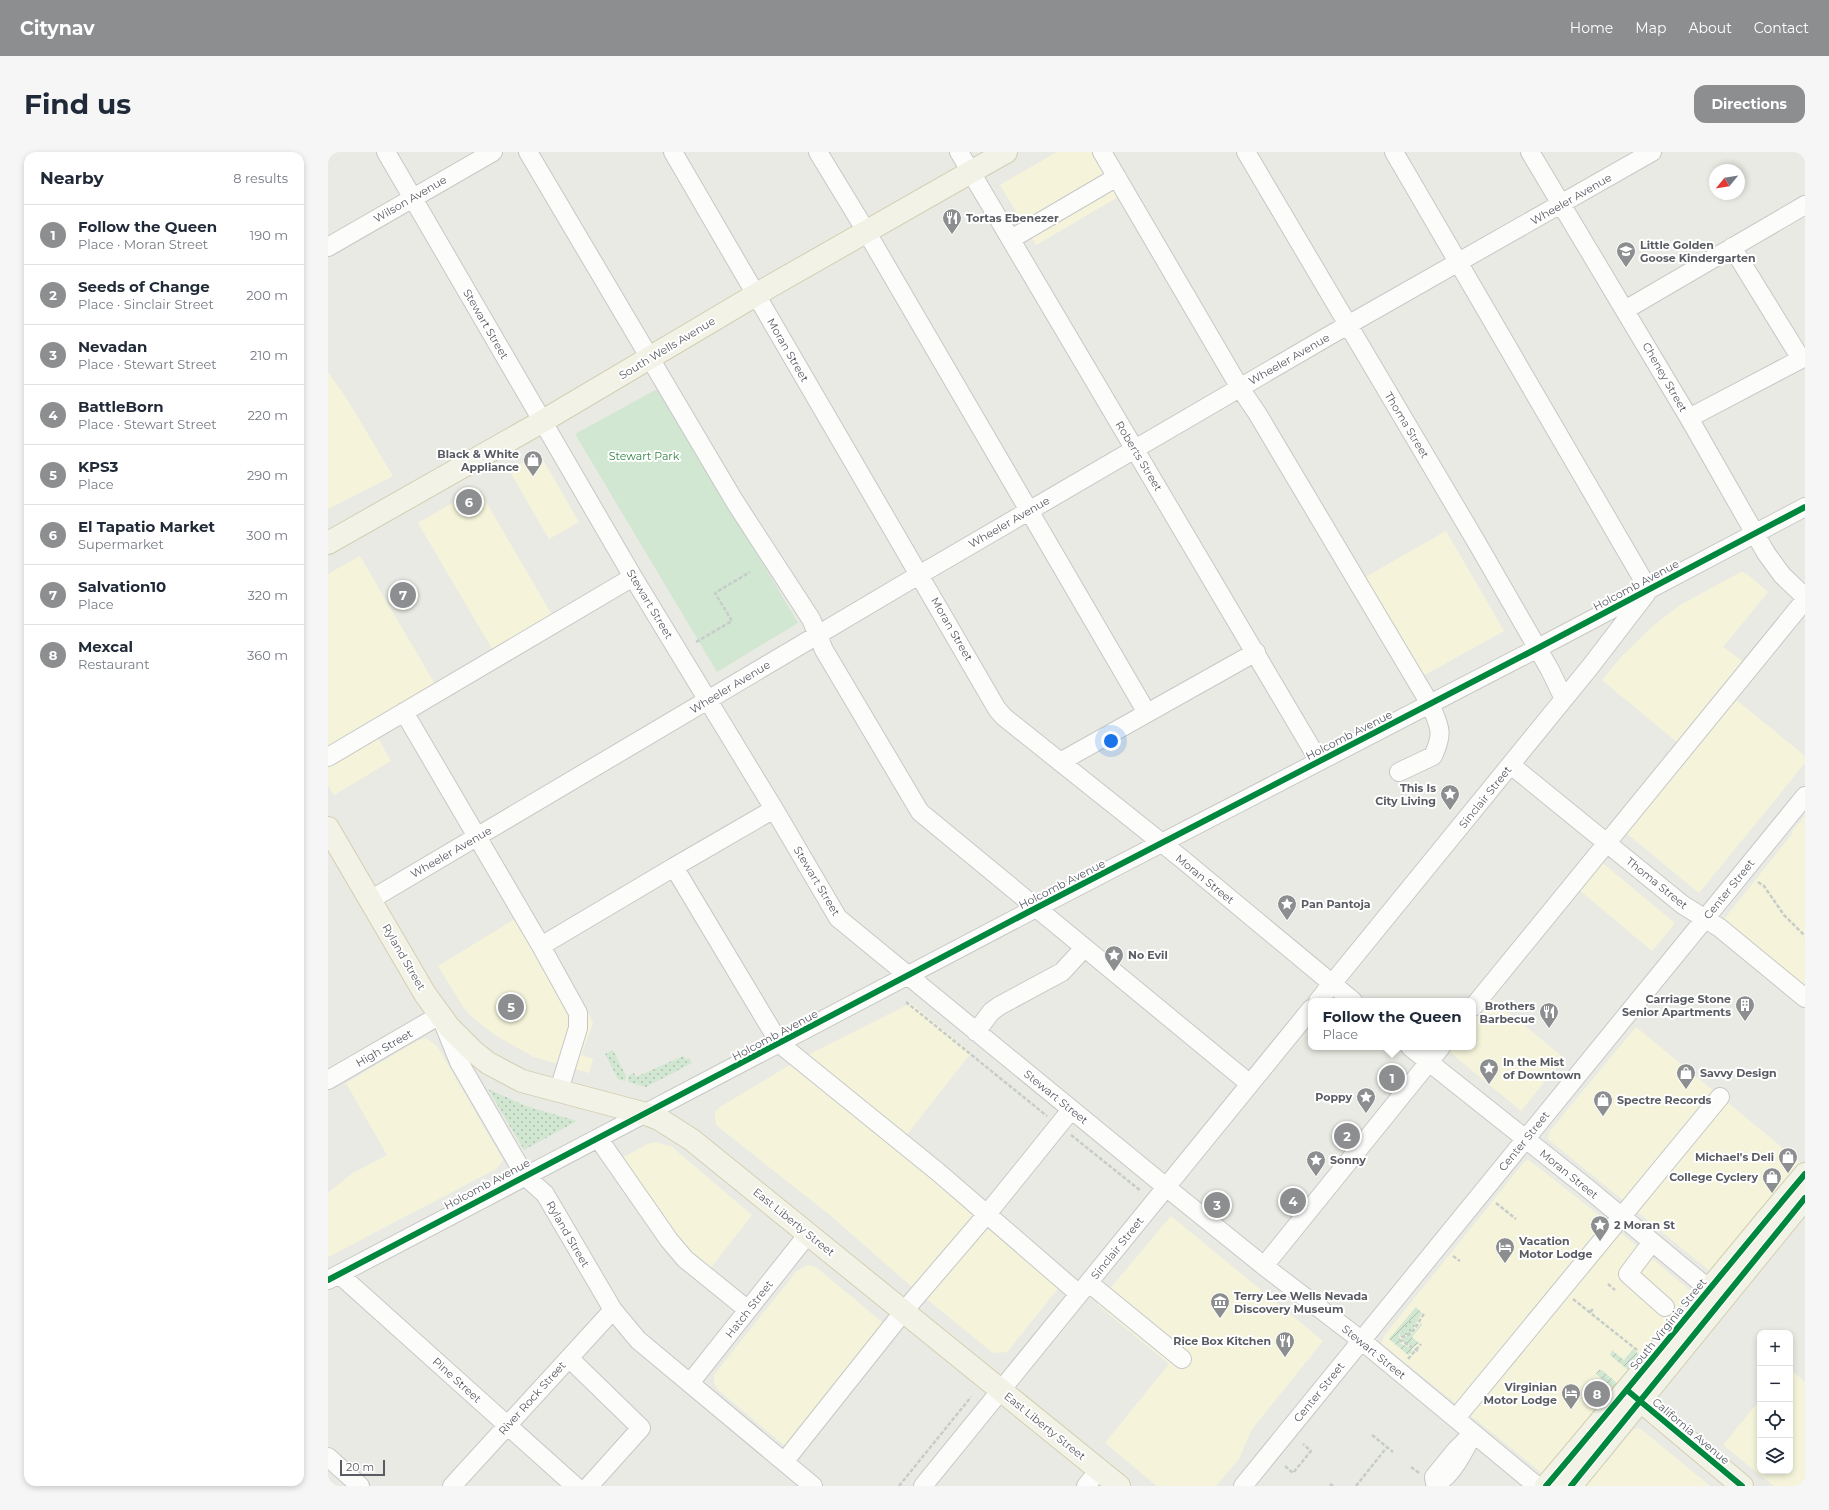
<!DOCTYPE html>
<meta charset="utf-8">
<style>
body{margin:0;font-family:Montserrat,sans-serif;background:#f6f6f7;color:#1f2937}
.controls{position:absolute;right:12px;bottom:12px;display:grid;overflow:hidden;border-radius:8px;box-shadow:0 2px 6px #0003}
.controls button{width:36px;height:36px;display:grid;place-items:center;padding:0;border:0;border-bottom:1px solid #e0e1e3;background:#fff;color:#1f2937;font:20px sans-serif}
.compass{position:absolute;left:1381px;top:12px;width:36px;height:36px;border-radius:50%;background:#fff;box-shadow:0 2px 6px #0003;rotate:240deg}
.scale{position:absolute;left:12px;bottom:10px;width:45px;box-sizing:border-box;padding-left:4px;border:2px solid #595c62;border-top:0;font-size:11px;line-height:14px;white-space:nowrap;color:#595c62;-webkit-text-stroke:3px #fff;paint-order:stroke}
.you{position:absolute;left:783px;top:589px;width:14px;height:14px;margin:-10px;border:3px solid #fff;border-radius:50%;background:#1a73e8;box-shadow:0 0 0 6px #1a73e833}
.badge{display:grid;place-items:center;width:26px;height:26px;border-radius:50%;background:#8c8e90;color:#fff;font-size:13px;font-weight:700}
.pin{position:absolute;translate:-50% -50%;border:2px solid #fff;box-shadow:0 1px 4px #0006}
.popup{position:absolute;left:980px;top:846px;width:168px;height:52px;box-sizing:border-box;display:grid;place-content:center;border-radius:8px;background:#fff;filter:drop-shadow(0 1px 3px #0005);font-size:13px;white-space:nowrap;color:#747a83}
.popup b{font-size:15px;color:#1f2937}
.popup::after{content:'';position:absolute;left:50%;top:100%;margin-left:-8px;border:8px solid transparent;border-top-color:#fff}
.list{margin:0;padding:0;list-style:none}
h2{display:flex;justify-content:space-between;align-items:center;height:52px;margin:0;padding:0 16px;font-size:17px}
h2 small{font-size:13px;font-weight:400;color:#747a83}
.list li{display:grid;grid-template-columns:26px 1fr auto;gap:12px;align-items:center;box-sizing:border-box;height:60px;padding:0 16px;border-top:1px solid #e0e1e3}
.list b{display:block;font-size:15px;white-space:nowrap}
.list p{margin:0;font-size:13px;white-space:nowrap;color:#747a83}
.list em{font-size:13px;font-style:normal;color:#747a83}
.icon{flex:none;width:22px;height:22px;fill:none;stroke:currentColor;stroke-width:2;stroke-linecap:round;stroke-linejoin:round}
.map{position:relative;flex:none;width:1477px;height:1334px;overflow:hidden;border-radius:12px}
header{display:flex;align-items:center;gap:24px;box-sizing:border-box;height:56px;padding:0 20px;background:#8c8e90;color:#fff}
header strong{font-size:19px}
nav{display:flex;gap:22px;margin-inline-start:auto;font-size:14px}
.intro{display:flex;align-items:center;justify-content:space-between;box-sizing:border-box;height:96px;padding:0 24px}
h1{margin:0;font-size:28px}
.button{padding:10px 18px;border-radius:12px;background:#8c8e90;color:#fff;font-size:14px;font-weight:700}
main{display:flex;gap:24px;padding:0 24px}
aside{flex:1;background:#fff;border-radius:12px;box-shadow:0 2px 6px #0003}
.map>svg:first-child{display:block}
.commercial{fill:#f5f4db}
.grass{fill:url(#grass-dots)}
.park{fill:#d1e7d2}
.garden{fill:url(#garden-furrows)}
.lines{fill:none;stroke-linecap:round;stroke-linejoin:round}
.minor-casing{stroke:#c6c8c6;stroke-width:20}
.major-casing{stroke:#d2cfb1;stroke-width:24}
.path{stroke:#c6ccca;stroke-width:2.5;stroke-dasharray:4 2;stroke-linecap:butt}
.minor{stroke:#fcfcfb;stroke-width:18}
.major{stroke:#f2f2e6;stroke-width:22}
.cycleway-casing{stroke:#fff;stroke-width:8}
.cycleway{stroke:#00873e;stroke-width:6}
.labels{text-anchor:middle;dominant-baseline:central;stroke-width:4;stroke-linejoin:round;paint-order:stroke}
.street-label{font-size:11px;fill:#595c62;stroke:#fff}
.poi-label{font-size:11px;font-weight:bold;fill:#595c62;stroke:#fff;text-anchor:start}
.park-label{font-size:11px;fill:#348647;stroke:#fff}
</style>
<header>
<strong>Citynav</strong>
<nav><a>Home</a><a>Map</a><a>About</a><a>Contact</a></nav>
</header>
<div class="intro"><h1>Find us</h1><a class="button">Directions</a></div>
<main>
<aside>
<h2>Nearby<small>8 results</small></h2>
<ul class="list">
<li><span class="badge">1</span><div><b>Follow the Queen</b><p>Place · Moran Street</p></div><em>190 m</em></li>
<li><span class="badge">2</span><div><b>Seeds of Change</b><p>Place · Sinclair Street</p></div><em>200 m</em></li>
<li><span class="badge">3</span><div><b>Nevadan</b><p>Place · Stewart Street</p></div><em>210 m</em></li>
<li><span class="badge">4</span><div><b>BattleBorn</b><p>Place · Stewart Street</p></div><em>220 m</em></li>
<li><span class="badge">5</span><div><b>KPS3</b><p>Place</p></div><em>290 m</em></li>
<li><span class="badge">6</span><div><b>El Tapatio Market</b><p>Supermarket</p></div><em>300 m</em></li>
<li><span class="badge">7</span><div><b>Salvation10</b><p>Place</p></div><em>320 m</em></li>
<li><span class="badge">8</span><div><b>Mexcal</b><p>Restaurant</p></div><em>360 m</em></li>
</ul>
</aside>
<div class="map">
<svg width="1477" height="1334" viewBox="0 0 1477 1334">
<defs>
<pattern id="grass-dots" width="8" height="8" patternUnits="userSpaceOnUse"><rect width="8" height="8" fill="#d1e7d2"/><path d="M2 2h.1M6 6h.1" fill="none" stroke="#adbeae" stroke-width="1.8" stroke-linecap="round"/></pattern>
<pattern id="garden-furrows" width="10" height="10" patternUnits="userSpaceOnUse"><rect width="10" height="10" fill="#d1e7d2"/><path d="M-1 1l2-2M0 10L10 0M9 11l2-2" fill="none" stroke="#adbeae"/></pattern>
</defs>
<rect width="100%" height="100%" fill="#eaeae4"/>
<!-- commercial -->
<path class="commercial" d="M729 0H767L792 44 708 93 672 33Z
M0 220 19 247 65 324 0 357Z
M208 303H212L251 370 221 387 181 318Z
M150 336 225 465 166 500 90 371Z
M1118 379 1176 479 1093 525 1034 427Z
M32 404 108 534 0 598V422Z
M1413 420 1419 422 1440 440 1395 495 1416 510 1350 591 1274 528 1294 504 1325 474 1352 453Z
M1406 546 1477 604V611L1371 741 1297 680Z
M49 584 63 609 6 643 0 634V613Z
M1477 664V837L1398 771 1397 766 1464 682V679Z
M1272 709 1347 771 1324 799 1250 737Z
M190 765 224 801 255 850 265 871 253 903 265 907 261 921 206 905 167 883 144 865 136 856 110 814Z
M1161 844 1236 906 1193 959 1118 897 1120 895H1145V864Z
M583 851 643 901 577 985 476 905Z
M1308 875 1474 1012 1382 1119 1220 987 1221 980Z
M98 886 109 894 175 1008 168 1017 0 1105V1041L25 1021 59 1003 18 931 89 889Z
M465 911 732 1134 679 1200 665 1201 584 1135 503 1064 388 973 387 960 392 955Z
M328 990 344 995 424 1063 377 1123 286 1010 320 992Z
M1201 1008 1286 1075 1365 1141 1215 1322 1053 1191 1056 1184 1197 1009Z
M843 1064 995 1189 924 1277 911 1307 888 1334H829L777 1291 841 1212 769 1152Z
M480 1113 488 1115 561 1176 464 1300 389 1237 386 1230V1223L469 1119Z
M1462 1217 1477 1230V1334H1446L1395 1293 1432 1248V1319H1462Z
M1310 1276 1314 1278 1382 1334H1260L1256 1331 1269 1317 1279 1310 1304 1279Z"/>
<!-- grass -->
<path class="grass" d="M285 898 298 924 297 929 289 927V925L277 902Z
M355 904 358 907 361 906 364 911 318 935 300 930V924L306 921 308 925Z
M160 937 198 954 249 969 196 998Z
M1092 1164 1083 1181 1072 1185V1181L1081 1169Z"/>
<!-- park -->
<path class="park" d="M331 236 470 471 389 520 247 282Z"/>
<!-- garden -->
<path class="garden" d="M1088 1155 1094 1161 1092 1164 1081 1169 1071 1183 1073 1192 1084 1196V1200L1080 1203 1061 1187Z
M1093 1171 1094 1173 1084 1185 1091 1191 1086 1195 1073 1189 1075 1186 1086 1181Z
M1305 1197 1313 1204 1301 1219 1282 1203 1284 1198 1296 1208Z
M1271 1218H1274L1290 1232 1286 1237 1268 1222Z"/>
<g class="lines">
<!-- minor casing -->
<g class="minor-casing">
<path id="minor" d="M58 0 305 425 446 657 510 766 838 1035 936 1114 1033 1188 1209 1334
M200 0 407 350 483 467 496 498 592 660 922 932
M345 0 669 557 676 565 854 707 1025 849
M490 0 538 79 819 561
M631 0 991 609
M774 0 912 236 929 261 1102 552C1112 575 1116 581 1105 604L1071 620
M918 0 1149 391 1222 518 1236 547
M1066 0 1321 438
M1202 0 1361 266 1438 401 1454 423 1477 445
M683 87 789 25
M0 95 165 0
M1404 95 1473 207
M1297 158 1477 53
M1361 266 1477 205
M76 560 213 794 250 861V876L231 938
M0 605 305 425
M732 610 928 500
M1183 613 1355 753 1392 776 1477 846
M346 715 446 657
M42 748 579 430 1004 182 1324 0
M213 794 346 715 452 892 610 1020 751 1142
M990 849 1262 515 1318 442
M1145 855 1477 448
M648 880 663 860 671 854 734 820 756 796
M1082 895 1258 1035 1381 1137
M0 928 112 863 131 910 197 1024 217 1042 285 1158 310 1188 485 1334
M270 986 341 1088 357 1107 420 1158
M1324 1090 1300 1122 1337 1155
M936 1114 1113 895
M11 1122 247 1334
M0 1128 708 756 1210 496 1477 355
M761 1131 854 1207
M241 1206 313 1276 261 1334
M362 1231 480 1082
M1128 1266 1392 945
M1145 1281C1139 1294 1122 1329 1107 1331L1106 1325 1128 1298Z
M0 1305 32 1334
M456 1310 576 1159 659 1062 743 958
M124 1334 285 1158
M595 1334 983 857
M758 1334 771 1318
M915 1334 1477 644"/>
</g>
<!-- major casing -->
<g class="major-casing">
<path id="major" d="M0 391 215 269 441 135 678 0
M0 676 97 842 121 875 145 899 160 911 194 929 318 962 331 967 364 988 791 1334
M1301 1239 1414 1334
M1218 1334C1306 1231 1390 1125 1477 1022
M1243 1334 1477 1046"/>
</g>
<!-- path -->
<path class="path" d="M137 341 141 350
M368 490 404 469 387 441 422 420
M1430 730 1436 734 1456 763 1477 784
M578 850 719 964
M743 983 813 1039
M1168 1051 1188 1067
M1125 1104 1132 1109
M1280 1132 1287 1138
M1245 1147 1309 1198
M1262 1160 1265 1157
M1090 1199 1072 1188 1074 1185C1088 1182 1088 1172 1096 1162
M1080 1207 1093 1192
M1044 1283 1065 1300
M957 1314 965 1321 983 1299 975 1292
M1083 1315 1091 1321
M1002 1332 1005 1334
M571 1334 643 1245
M1028 1334 1059 1295"/>
<!-- minor -->
<use href="#minor" class="minor"/>
<!-- major -->
<use href="#major" class="major"/>
<!-- cycleway casing -->
<g class="cycleway-casing">
<path id="cycleway" d="M0 1128 708 756 1210 496 1477 355
M1300 1239 1414 1334
M1218 1334C1306 1231 1390 1125 1477 1022
M1243 1334 1477 1046"/>
</g>
<!-- cycleway -->
<use href="#cycleway" class="cycleway"/>
</g>
<!-- icons -->
<defs>
<g id="restaurant-pin" transform="scale(1)"><path d="M0 17L-7.5 6A9.5 9.5 0 1 1 7.5 6Z" fill="#8c8e90" stroke="#fff"/><path d="M-5-6h1v4h1v-4h1v4h1v-4h1v5L-1.5 .5V6h-2V.5L-5-1ZM5-6V6H3V1.5H1.5Q1.5-4 5-6Z" fill="#fff"/></g>
<g id="school-pin" transform="scale(1)"><path d="M0 17L-7.5 6A9.5 9.5 0 1 1 7.5 6Z" fill="#8c8e90" stroke="#fff"/><path d="M0-5L7-2L0 1L-7-2ZM-4 1L0 2.5L4 1V4Q0 6-4 4Z" fill="#fff"/></g>
<g id="shop-pin" transform="scale(1)"><path d="M0 17L-7.5 6A9.5 9.5 0 1 1 7.5 6Z" fill="#8c8e90" stroke="#fff"/><path d="M-5-2.5h2.3a2.7 3.5 0 0 1 5.4 0H5L5.5 6h-11ZM-1.5-2.5h3a1.5 2.3 0 0 0-3 0Z" fill="#fff"/></g>
<g id="sight-pin" transform="scale(1)"><path d="M0 17L-7.5 6A9.5 9.5 0 1 1 7.5 6Z" fill="#8c8e90" stroke="#fff"/><path d="M0-6L1.8-2.2L6-1.7L2.9 1.2L3.7 5.4L0 3.3L-3.7 5.4L-2.9 1.2L-6-1.7L-1.8-2.2Z" fill="#fff"/></g>
<g id="building-pin" transform="scale(1)"><path d="M0 17L-7.5 6A9.5 9.5 0 1 1 7.5 6Z" fill="#8c8e90" stroke="#fff"/><path d="M-4-6H4V6H1V3H-1V6H-4ZM-2.5-4.3h1.7v1.8h-1.7ZM.8-4.3h1.7v1.8H.8ZM-2.5-1h1.7V.8h-1.7ZM.8-1h1.7V.8H.8Z" fill="#fff"/></g>
<g id="hotel-pin" transform="scale(1)"><path d="M0 17L-7.5 6A9.5 9.5 0 1 1 7.5 6Z" fill="#8c8e90" stroke="#fff"/><path d="M-6-4.5h1.5V1H6V5H4.5V3h-9V5H-6ZM-4 0a1.8 1.8 0 1 1 3.6 0ZM.5 0V-2.5h3Q6-2.5 6 0Z" fill="#fff"/></g>
<g id="museum-pin" transform="scale(1)"><path d="M0 17L-7.5 6A9.5 9.5 0 1 1 7.5 6Z" fill="#8c8e90" stroke="#fff"/><path d="M0-6L6-3V-2H-6V-3ZM-5-1h2V3h-2ZM-1-1h2V3h-2ZM3-1h2V3H3ZM-6 4H6V6H-6Z" fill="#fff"/></g>
</defs>
<g fill-rule="evenodd">
<use href="#restaurant-pin" x="624" y="66"/>
<use href="#school-pin" x="1298" y="99"/>
<use href="#shop-pin" x="205" y="308"/>
<use href="#sight-pin" x="1122" y="642"/>
<use href="#sight-pin" x="959" y="752"/>
<use href="#sight-pin" x="786" y="803"/>
<use href="#building-pin" x="1417" y="853"/>
<use href="#restaurant-pin" x="1221" y="860"/>
<use href="#sight-pin" x="1161" y="916"/>
<use href="#shop-pin" x="1358" y="921"/>
<use href="#sight-pin" x="1038" y="945"/>
<use href="#shop-pin" x="1275" y="948"/>
<use href="#shop-pin" x="1460" y="1005"/>
<use href="#sight-pin" x="988" y="1008"/>
<use href="#shop-pin" x="1444" y="1025"/>
<use href="#sight-pin" x="1272" y="1073"/>
<use href="#hotel-pin" x="1177" y="1095"/>
<use href="#museum-pin" x="892" y="1150"/>
<use href="#restaurant-pin" x="957" y="1189"/>
<use href="#hotel-pin" x="1243" y="1241"/>
</g>
<g class="labels">
<!-- street labels -->
<g class="street-label">
<text transform="translate(82 47) rotate(-30)">Wilson Avenue</text>
<text transform="translate(1243 47) rotate(-30)">Wheeler Avenue</text>
<text transform="translate(158 172) rotate(60)">Stewart Street</text>
<text transform="translate(339 196) rotate(-31)">South Wells Avenue</text>
<text transform="translate(460 198) rotate(60)">Moran Street</text>
<text transform="translate(961 207) rotate(-30)">Wheeler Avenue</text>
<text transform="translate(1337 225) rotate(60)">Cheney Street</text>
<text transform="translate(1079 273) rotate(59)">Thoma Street</text>
<text transform="translate(811 304) rotate(59)">Roberts Street</text>
<text transform="translate(681 370) rotate(-30)">Wheeler Avenue</text>
<text transform="translate(1308 433) rotate(-28)">Holcomb Avenue</text>
<text transform="translate(322 452) rotate(59)">Stewart Street</text>
<text transform="translate(624 477) rotate(60)">Moran Street</text>
<text transform="translate(402 535) rotate(-31)">Wheeler Avenue</text>
<text transform="translate(1021 583) rotate(-27)">Holcomb Avenue</text>
<text transform="translate(1157 645) rotate(-51)">Sinclair Street</text>
<text transform="translate(123 700) rotate(-30)">Wheeler Avenue</text>
<text transform="translate(877 727) rotate(39)">Moran Street</text>
<text transform="translate(489 729) rotate(59)">Stewart Street</text>
<text transform="translate(1329 731) rotate(39)">Thoma Street</text>
<text transform="translate(734 732) rotate(-27)">Holcomb Avenue</text>
<text transform="translate(1401 737) rotate(-51)">Center Street</text>
<text transform="translate(76 805) rotate(60)">Ryland Street</text>
<text transform="translate(447 883) rotate(-28)">Holcomb Avenue</text>
<text transform="translate(56 896) rotate(-30)">High Street</text>
<text transform="translate(728 945) rotate(39)">Stewart Street</text>
<text transform="translate(1196 989) rotate(-51)">Center Street</text>
<text transform="translate(1241 1022) rotate(39)">Moran Street</text>
<text transform="translate(159 1032) rotate(-28)">Holcomb Avenue</text>
<text transform="translate(466 1070) rotate(39)">East Liberty Street</text>
<text transform="translate(240 1082) rotate(60)">Ryland Street</text>
<text transform="translate(789 1096) rotate(-51)">Sinclair Street</text>
<text transform="translate(421 1157) rotate(-52)">Hatch Street</text>
<text transform="translate(1340 1172) rotate(-51)">South Virginia Street</text>
<text transform="translate(1046 1200) rotate(39)">Stewart Street</text>
<text transform="translate(129 1228) rotate(42)">Pine Street</text>
<text transform="translate(991 1240) rotate(-51)">Center Street</text>
<text transform="translate(204 1246) rotate(-48)">River Rock Street</text>
<text transform="translate(717 1274) rotate(39)">East Liberty Street</text>
<text transform="translate(1363 1279) rotate(40)">California Avenue</text>
</g>
<!-- poi labels -->
<g class="poi-label">
<text x="638" y="66">Tortas Ebenezer</text>
<text x="1312" y="93">Little Golden<tspan x="1312" dy="13">Goose Kindergarten</tspan></text>
<text x="191" y="302" text-anchor="end">Black &amp; White<tspan x="191" dy="13">Appliance</tspan></text>
<text x="1108" y="636" text-anchor="end">This Is<tspan x="1108" dy="13">City Living</tspan></text>
<text x="973" y="752">Pan Pantoja</text>
<text x="800" y="803">No Evil</text>
<text x="1403" y="847" text-anchor="end">Carriage Stone<tspan x="1403" dy="13">Senior Apartments</tspan></text>
<text x="1207" y="854" text-anchor="end">Brothers<tspan x="1207" dy="13">Barbecue</tspan></text>
<text x="1175" y="910">In the Mist<tspan x="1175" dy="13">of Downtown</tspan></text>
<text x="1372" y="921">Savvy Design</text>
<text x="1024" y="945" text-anchor="end">Poppy</text>
<text x="1289" y="948">Spectre Records</text>
<text x="1446" y="1005" text-anchor="end">Michael's Deli</text>
<text x="1002" y="1008">Sonny</text>
<text x="1430" y="1025" text-anchor="end">College Cyclery</text>
<text x="1286" y="1073">2 Moran St</text>
<text x="1191" y="1089">Vacation<tspan x="1191" dy="13">Motor Lodge</tspan></text>
<text x="906" y="1144">Terry Lee Wells Nevada<tspan x="906" dy="13">Discovery Museum</tspan></text>
<text x="943" y="1189" text-anchor="end">Rice Box Kitchen</text>
<text x="1229" y="1235" text-anchor="end">Virginian<tspan x="1229" dy="13">Motor Lodge</tspan></text>
</g>
<!-- park labels -->
<g class="park-label">
<text x="316" y="304">Stewart Park</text>
</g>
</g>
</svg>
<div class="controls">
<button>+</button>
<button>−</button>
<button><svg class="icon" aria-label="locate" viewBox="0 0 24 24"><circle cx="12" cy="12" r="6"/><path d="M12 2v4M12 18v4M2 12h4M18 12h4"/></svg></button>
<button><svg class="icon" aria-label="layers" viewBox="0 0 24 24"><path d="M12 4l9 5-9 5-9-5zM3 14l9 5 9-5"/></svg></button>
</div>
<svg class="compass" viewBox="-18 -18 36 36"><path d="M0-13l5 13h-10z" fill="#e53935"/><path d="M0 13l5-13h-10z" fill="#747a83"/></svg>
<div class="scale">20 m</div>
<div class="you"></div>
<div class="pin badge" style="left:1064px;top:926px">1</div>
<div class="popup"><b>Follow the Queen</b>Place</div>
<div class="pin badge" style="left:1019px;top:984px">2</div>
<div class="pin badge" style="left:889px;top:1053px">3</div>
<div class="pin badge" style="left:965px;top:1049px">4</div>
<div class="pin badge" style="left:183px;top:855px">5</div>
<div class="pin badge" style="left:141px;top:350px">6</div>
<div class="pin badge" style="left:75px;top:443px">7</div>
<div class="pin badge" style="left:1269px;top:1242px">8</div>
</div>
</main>
